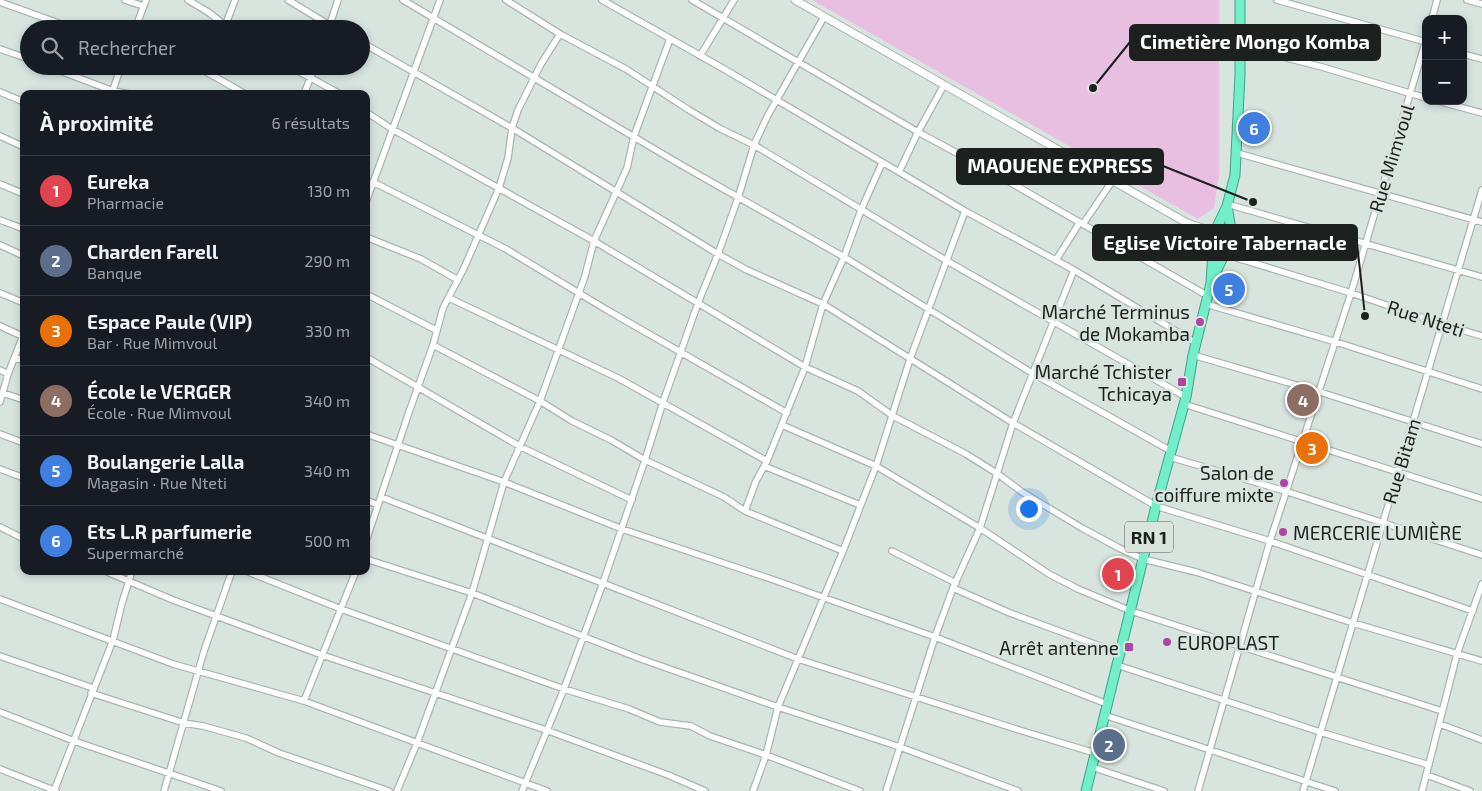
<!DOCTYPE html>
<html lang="fr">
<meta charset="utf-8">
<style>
body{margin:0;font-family:"Exo 2",sans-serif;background:#242831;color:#f1f3f6}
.controls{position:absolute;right:15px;top:15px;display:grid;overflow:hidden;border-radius:10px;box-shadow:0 2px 8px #0003}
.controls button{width:45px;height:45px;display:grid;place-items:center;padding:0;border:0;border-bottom:1px solid #363941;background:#171b24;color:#f1f3f6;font:25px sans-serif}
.you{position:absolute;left:1028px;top:508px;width:18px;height:18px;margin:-12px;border:4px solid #fff;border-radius:50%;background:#1a73e8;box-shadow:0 0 0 8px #1a73e833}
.badge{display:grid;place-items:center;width:32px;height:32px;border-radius:50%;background:#ea580c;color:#fff;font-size:16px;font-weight:700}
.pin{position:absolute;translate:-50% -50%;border:2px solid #fff;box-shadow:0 1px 5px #0006}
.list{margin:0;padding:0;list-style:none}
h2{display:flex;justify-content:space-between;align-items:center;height:65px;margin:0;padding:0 20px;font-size:21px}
h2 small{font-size:16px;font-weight:400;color:#9ea1a6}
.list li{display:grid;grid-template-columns:32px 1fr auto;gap:15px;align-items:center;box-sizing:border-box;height:70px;padding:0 20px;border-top:1px solid #363941}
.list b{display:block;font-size:19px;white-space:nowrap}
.list p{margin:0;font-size:16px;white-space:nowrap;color:#9ea1a6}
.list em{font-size:16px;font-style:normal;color:#9ea1a6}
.icon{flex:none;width:28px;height:28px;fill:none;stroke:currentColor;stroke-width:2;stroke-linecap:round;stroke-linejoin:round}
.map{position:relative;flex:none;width:1482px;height:791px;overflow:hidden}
.search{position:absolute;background:#171b24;box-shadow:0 2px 8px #0003;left:20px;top:20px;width:350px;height:55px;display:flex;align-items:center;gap:12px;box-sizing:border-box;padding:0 18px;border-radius:28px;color:#9ea1a6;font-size:19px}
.panel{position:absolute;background:#171b24;box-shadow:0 2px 8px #0003;left:20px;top:90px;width:350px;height:485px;border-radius:10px}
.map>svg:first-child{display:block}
.green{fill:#e8bee1}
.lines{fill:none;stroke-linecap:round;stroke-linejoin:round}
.minor-casing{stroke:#a8b5b0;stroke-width:8}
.tertiary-casing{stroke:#a8b5b0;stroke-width:9}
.trunk-casing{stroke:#3ca484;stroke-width:11}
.minor{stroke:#fff;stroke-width:5.5}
.tertiary{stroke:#fff;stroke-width:7}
.trunk{stroke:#72efc8;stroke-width:9}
.poi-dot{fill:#af44a4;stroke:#d8e5df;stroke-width:2}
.labels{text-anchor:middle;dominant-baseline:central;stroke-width:5;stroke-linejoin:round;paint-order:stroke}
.shield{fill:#d8e5df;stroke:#545b59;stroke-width:1}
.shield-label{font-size:18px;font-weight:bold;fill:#1c201f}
.street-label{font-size:19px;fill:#1c201f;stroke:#d8e5df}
.poi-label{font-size:19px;fill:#1c201f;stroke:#d8e5df;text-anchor:end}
.leader{fill:none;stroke:#1c201f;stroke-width:2}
.callout-dot{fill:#1c201f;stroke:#d8e5df;stroke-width:2}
.callout{fill:#1c201f;stroke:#1c201f;stroke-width:2}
.callout-label{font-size:20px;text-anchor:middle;font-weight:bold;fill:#fff}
</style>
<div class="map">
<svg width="1482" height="791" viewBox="0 0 1482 791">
<rect width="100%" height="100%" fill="#d8e5df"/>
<!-- green -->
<path class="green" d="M812 0H1219V176L1214 208 1198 219Z"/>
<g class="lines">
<!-- minor casing -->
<g class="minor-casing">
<path id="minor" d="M125 0 143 6
M188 0 208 12 230 29
M288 0 336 29
M403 0 683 166 844 257 1032 373 1171 451
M506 0 560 34 626 69 689 110 719 128 754 145 947 261 1186 397
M602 0 724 69 899 172
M692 0 918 132 992 172 1208 296
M1277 0 1426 42
M1467 0 1482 4
M0 2 75 29
M1432 19 1437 0
M329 27 338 0
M135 29 146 0
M224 29 235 0
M361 42 512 128 718 254 747 270 823 304 1013 423 1156 506 1270 541 1473 611
M1240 46 1322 67 1426 98
M0 49 29 59
M1463 54 1482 59
M700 56 734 0
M47 66 113 91 130 94
M196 66 245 94
M289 66 340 94
M0 92 24 102
M112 93 121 66
M304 94 315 66
M1438 101 1482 113
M366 112 392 129 594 241 805 367 858 391 893 416 966 454 998 474 1022 492 1082 528 1119 548 1143 559 1196 572 1353 623 1482 661
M0 136 24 147
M1237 153 1482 222
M373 182 506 249 607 310 787 413
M0 184 24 194
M366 202 440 0
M1227 204 1482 277
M965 211 1074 270 1196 343
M0 220 24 229
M1083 224 1113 180
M366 237 421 259 458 280
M0 245 24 256
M1228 251 1237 258 1351 293 1442 324 1482 336
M1056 260 1080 222
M0 293 24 303
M366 294 436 330
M449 298 618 378 767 461
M1206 304 1336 342 1482 389
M0 326 22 336
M433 345 540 401 572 421 611 440 645 460 724 497 745 511 843 551
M1193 355 1320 392 1482 444
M366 357 521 447 632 500
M15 358 24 360
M0 370 8 374
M3 393 24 400
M0 402 8 374 24 333
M1184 404 1482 499
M782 425 876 466 980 528 1049 574 1078 589 1131 611 1442 711
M0 434 24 443
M366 434 504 482 622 529 774 580 935 637 1107 704
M1170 457 1285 491 1482 555
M764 466 860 505
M0 469 24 478
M381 497 798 659 1019 730 1095 753
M366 500 378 505
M745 511 756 481 767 461 805 367 823 304 844 257 861 210 882 163
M0 527 24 539
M366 541 409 412 433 345 443 308 464 268 499 188 508 158 512 128 518 110 541 64 560 34
M892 551 956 583
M366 559 472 593 641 659 778 707 900 747 1018 791
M105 571 173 600 322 655 546 730 668 775 705 791
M246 571 341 609 564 689 629 709 660 722 691 726 710 736 766 755 860 791
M953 588 1010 613 1119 653
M0 599 173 664 304 701 547 791
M0 656 93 688
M1117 665 1320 732 1429 765
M91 693 184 723 203 726 246 738 279 753 389 791
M304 701 356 571
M0 712 74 741 221 791
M1104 715 1335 791
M1440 724 1482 740
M1092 767 1164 791
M0 769 56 791
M1427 775 1470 791
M54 791 113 640 122 603 132 571
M164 791 204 651 232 571
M397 791 417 743 472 593 504 482 540 401 585 276 594 241 627 168 634 136 670 39
M522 791 564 689 603 583 645 460 663 402 698 303 718 254 738 198 754 145 768 115 824 17
M753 791 766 755 778 707 843 551 876 466 910 359 965 211 899 172 918 132 944 85
M886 791 935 637 953 588 980 528 1013 423 1074 270
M1198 791 1270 541 1351 293 1426 40
M1303 791 1482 190
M1422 791 1457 654 1482 584"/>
</g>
<!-- tertiary casing -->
<g class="tertiary-casing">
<path id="tertiary" d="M795 0 1187 223 1212 231
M1189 225 1208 241"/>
</g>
<!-- trunk casing -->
<g class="trunk-casing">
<path id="trunk" d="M1227 206 1232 235
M1208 241a13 13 0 1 1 26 0a13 13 0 1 1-26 0Z
M1216 229 1227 206 1235 175 1240 75V0
M1213 278 1225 253
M1086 791 1156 506 1186 397 1193 355 1211 283 1213 251"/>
</g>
<!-- minor -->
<use href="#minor" class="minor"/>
<!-- tertiary -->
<use href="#tertiary" class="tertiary"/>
<!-- trunk -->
<use href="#trunk" class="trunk"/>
</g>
<!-- markers -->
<g class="poi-dot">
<circle cx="1200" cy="322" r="5"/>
<rect x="1177" y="377" width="10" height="10" rx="2.5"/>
<circle cx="1284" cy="483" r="5"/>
<circle cx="1283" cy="532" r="5"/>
<circle cx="1167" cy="642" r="5"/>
<rect x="1124" y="642" width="10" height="10" rx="2.5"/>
</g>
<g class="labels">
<!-- shield labels -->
<rect class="shield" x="1125" y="521.5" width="48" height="31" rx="4"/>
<g class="shield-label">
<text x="1149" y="537">RN 1</text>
</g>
<!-- street labels -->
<g class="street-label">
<text transform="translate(1391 158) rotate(-73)">Rue Mimvoul</text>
<text transform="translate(1426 318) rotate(18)">Rue Nteti</text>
<text transform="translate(1401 461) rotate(-73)">Rue Bitam</text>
</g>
<!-- poi labels -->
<g class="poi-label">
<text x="1190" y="311">Marché Terminus<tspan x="1190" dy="22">de Mokamba</tspan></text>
<text x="1172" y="371">Marché Tchister<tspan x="1172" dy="22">Tchicaya</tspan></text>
<text x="1274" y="472">Salon de<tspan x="1274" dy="22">coiffure mixte</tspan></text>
<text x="1293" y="532" text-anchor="start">MERCERIE LUMIÈRE</text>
<text x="1177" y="642" text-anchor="start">EUROPLAST</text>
<text x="1119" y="647">Arrêt antenne</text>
</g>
</g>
<!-- callouts -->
<path class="leader" d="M1093 88L1130 42M1253 202L1163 166M1365 316L1357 243"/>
<g class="callout-dot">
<circle cx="1093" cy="88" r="5"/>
<circle cx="1253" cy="202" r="5"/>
<circle cx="1365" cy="316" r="5"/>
</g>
<g class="callout">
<rect x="1130" y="25" width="250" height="35" rx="5"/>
<rect x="957" y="149" width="206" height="35" rx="5"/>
<rect x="1093" y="225" width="264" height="35" rx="5"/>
</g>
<g class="callout-label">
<text x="1255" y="49">Cimetière Mongo Komba</text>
<text x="1060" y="173">MAOUENE EXPRESS</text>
<text x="1225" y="250">Eglise Victoire Tabernacle</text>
</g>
</svg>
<div class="controls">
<button>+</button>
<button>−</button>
</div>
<div class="you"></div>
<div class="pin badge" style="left:1118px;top:574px;background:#e0444e">1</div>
<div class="pin badge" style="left:1109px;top:745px;background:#5c6f8a">2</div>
<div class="pin badge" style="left:1312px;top:448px;background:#e8710a">3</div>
<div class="pin badge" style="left:1303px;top:400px;background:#8d6e63">4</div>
<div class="pin badge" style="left:1229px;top:289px;background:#3f7fe0">5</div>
<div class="pin badge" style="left:1254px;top:128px;background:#3f7fe0">6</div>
<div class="search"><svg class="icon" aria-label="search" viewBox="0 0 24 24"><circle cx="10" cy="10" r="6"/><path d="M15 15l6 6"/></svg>Rechercher</div>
<section class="panel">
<h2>À proximité<small>6 résultats</small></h2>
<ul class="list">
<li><span class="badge" style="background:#e0444e">1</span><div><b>Eureka</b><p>Pharmacie</p></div><em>130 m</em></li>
<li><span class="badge" style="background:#5c6f8a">2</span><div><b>Charden Farell</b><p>Banque</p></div><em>290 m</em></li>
<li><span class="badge" style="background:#e8710a">3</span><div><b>Espace Paule (VIP)</b><p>Bar · Rue Mimvoul</p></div><em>330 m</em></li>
<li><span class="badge" style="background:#8d6e63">4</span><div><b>École le VERGER</b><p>École · Rue Mimvoul</p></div><em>340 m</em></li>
<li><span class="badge" style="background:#3f7fe0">5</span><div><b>Boulangerie Lalla</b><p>Magasin · Rue Nteti</p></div><em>340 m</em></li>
<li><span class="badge" style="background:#3f7fe0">6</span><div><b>Ets L.R parfumerie</b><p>Supermarché</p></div><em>500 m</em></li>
</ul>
</section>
</div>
